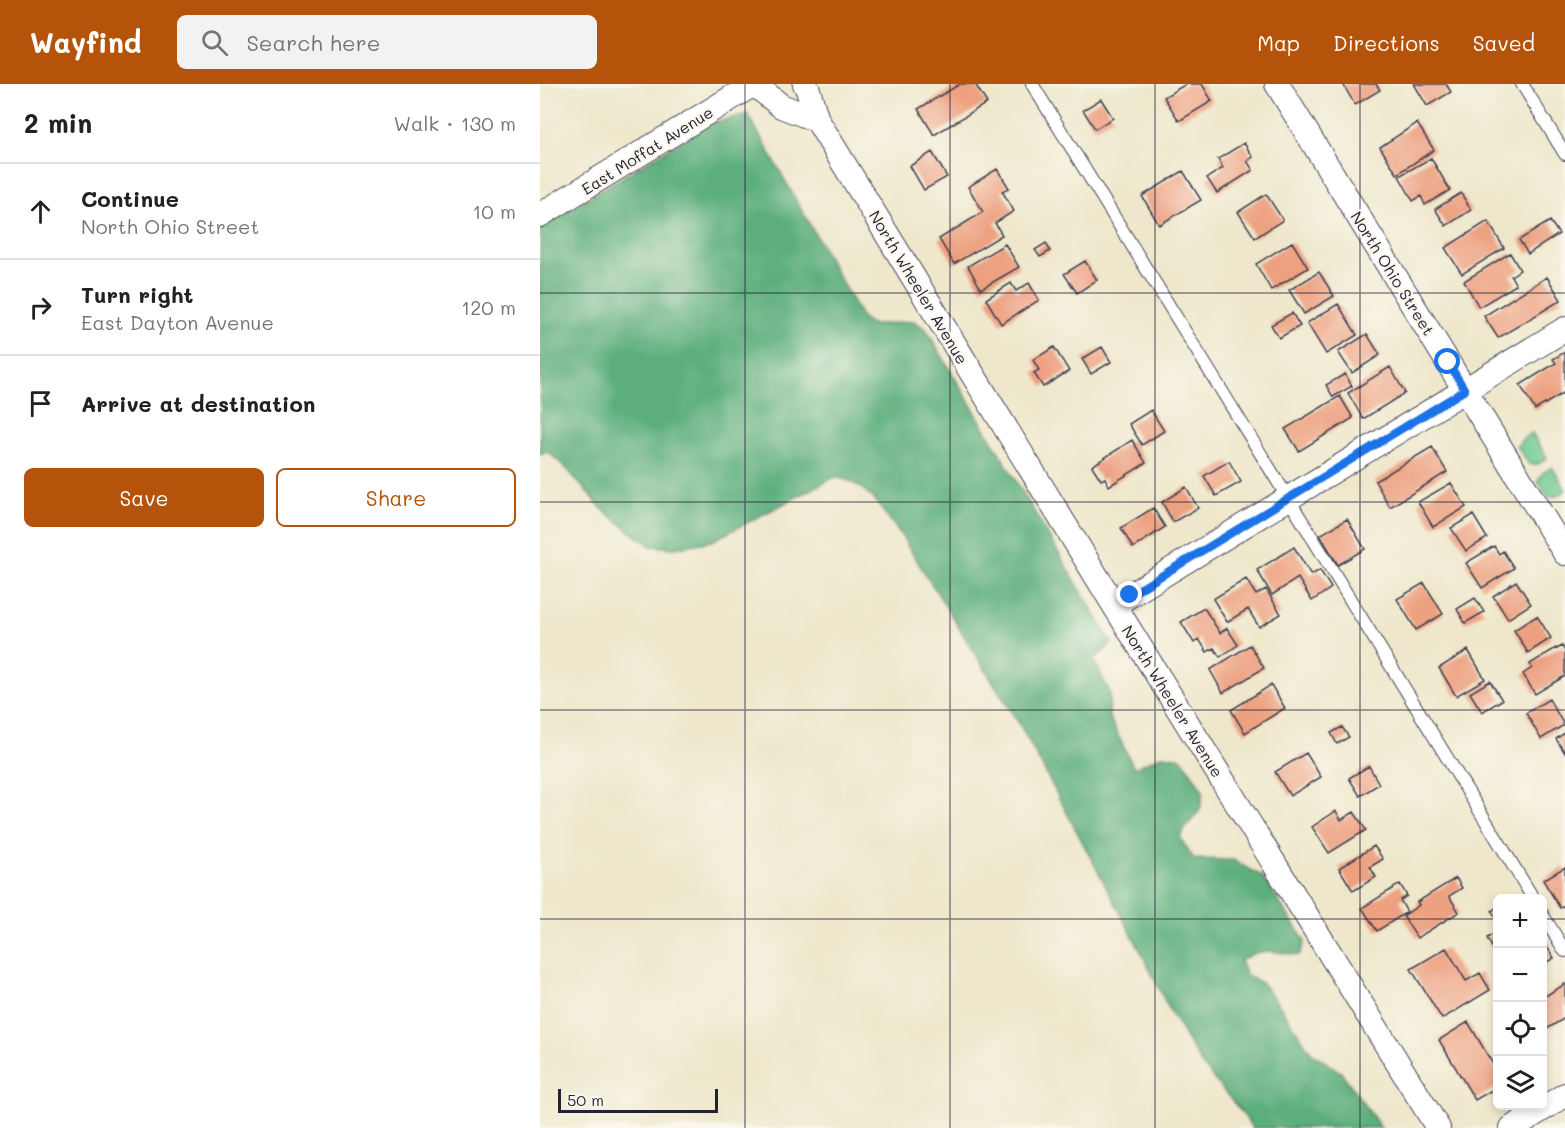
<!DOCTYPE html>
<meta charset="utf-8">
<style>
body{margin:0;font-family:Mali,sans-serif;background:#f2f2f2;color:#202124}
.controls{position:absolute;right:18px;bottom:18px;display:grid;overflow:hidden;border-radius:9px;box-shadow:0 3px 9px #0003}
.controls button{width:54px;height:54px;display:grid;place-items:center;padding:0;border:0;border-bottom:2px solid #e0e0e0;background:#fff;color:#202124;font:30px sans-serif}
.scale{position:absolute;left:18px;bottom:15px;width:160px;box-sizing:border-box;padding-left:6px;border:3px solid #22223b;border-top:0;font-size:16px;line-height:21px;white-space:nowrap;color:#22223b;-webkit-text-stroke:4px #fbf7ec;paint-order:stroke}
.stop{position:absolute;width:18px;height:18px;margin:-14px;border:4px solid #1a73e8;border-radius:50%;background:#fff}
.stop.end{background:#1a73e8;border-color:#fff;box-shadow:0 2px 6px #0008}
.list{margin:0;padding:0;list-style:none}
h2{display:flex;justify-content:space-between;align-items:center;height:78px;margin:0;padding:0 24px;font-size:26px}
h2 small{font-size:20px;font-weight:400;color:#757577}
.list li{display:grid;grid-template-columns:39px 1fr auto;gap:18px;align-items:center;box-sizing:border-box;height:96px;padding:0 24px;border-top:2px solid #e0e0e0}
.list b{display:block;font-size:22px;white-space:nowrap}
.list p{margin:0;font-size:20px;white-space:nowrap;color:#757577}
.list em{font-size:20px;font-style:normal;color:#757577}
.actions{display:flex;gap:12px;padding:18px 24px}
.actions a{flex:1;padding:14px 0;border:2px solid #b45309;border-radius:9px;text-align:center;font-size:21px;color:#b45309}
.actions .main{background:#b45309;color:#fff}
.icon{flex:none;width:33px;height:33px;fill:none;stroke:currentColor;stroke-width:2;stroke-linecap:round;stroke-linejoin:round}
.map{position:relative;flex:none;width:1025px;height:1044px;overflow:hidden}
header{display:flex;align-items:center;gap:36px;box-sizing:border-box;height:84px;padding:0 30px;background:#b45309;color:#fff}
header strong{font-size:28px}
nav{display:flex;gap:33px;margin-inline-start:auto;font-size:21px}
.search{width:420px;height:54px;background:#f2f2f2;display:flex;align-items:center;gap:15px;box-sizing:border-box;padding:0 21px;border-radius:9px;color:#757577;font-size:22px}
main{display:flex}
aside{flex:1;background:#fff}
.map>svg:first-child{display:block}
.green{fill:#70ca92;stroke:#497666;stroke-width:1.5}
.forest{fill:#5cae7c;stroke:#3f685c;stroke-width:1.5}
.building{fill:#eda181}
.lines{fill:none;stroke-linecap:round;stroke-linejoin:round}
.lane-casing{stroke:#414051;stroke-width:14}
.street-casing{stroke:#414051;stroke-width:26}
.lane{stroke:#fff;stroke-width:12}
.street{stroke:#fff;stroke-width:24}
.route{stroke:#1a73e8;stroke-width:8}
.grid{fill:none;stroke:#22223b;stroke-width:1.5;stroke-opacity:0.55}
.labels{text-anchor:middle;dominant-baseline:central;stroke-width:4.5;stroke-linejoin:round;paint-order:stroke}
.street-label{font-size:16px;fill:#22223b;stroke:#fbf7ec}
</style>
<header>
<strong>Wayfind</strong>
<div class="search"><svg class="icon" aria-label="search" viewBox="0 0 24 24"><circle cx="10" cy="10" r="6"/><path d="M15 15l6 6"/></svg>Search here</div>
<nav><a>Map</a><a>Directions</a><a>Saved</a></nav>
</header>
<main>
<aside>
<h2>2 min<small>Walk · 130 m</small></h2>
<ul class="list">
<li><svg class="icon" aria-label="ahead" viewBox="0 0 24 24"><path d="M12 20V5M6 11l6-6 6 6"/></svg><div><b>Continue</b><p>North Ohio Street</p></div><em>10 m</em></li>
<li><svg class="icon" aria-label="right" viewBox="0 0 24 24"><path d="M7 20v-9h11M14 6l5 5-5 5"/></svg><div><b>Turn right</b><p>East Dayton Avenue</p></div><em>120 m</em></li>
<li><svg class="icon" aria-label="arrive" viewBox="0 0 24 24"><path d="M6 21V4h12l-3 4 3 4H6"/></svg><div><b>Arrive at destination</b></div></li>
</ul>
<div class="actions"><a class="main">Save</a><a>Share</a></div>
</aside>
<div class="map">
<svg width="1025" height="1044" viewBox="0 0 1025 1044">
<rect width="100%" height="100%" fill="#fbf7ec"/>
<filter id="ink" filterUnits="userSpaceOnUse"><feTurbulence type="fractalNoise" baseFrequency=".0167" numOctaves="2"/><feDisplacementMap in="SourceGraphic" scale="12" xChannelSelector="R" yChannelSelector="G"/><feConvolveMatrix kernelMatrix="1 2 1 2 8 2 1 2 1" color-interpolation-filters="sRGB"/></filter>
<filter id="wash" filterUnits="userSpaceOnUse"><feTurbulence type="fractalNoise" baseFrequency=".008" numOctaves="4" result="noise"/><feDisplacementMap in="SourceGraphic" scale="24" xChannelSelector="R" yChannelSelector="G"/><feGaussianBlur stdDeviation="1.35" result="paint"/><feColorMatrix in="noise" values="0 0 0 0 0 0 0 0 0 0 0 0 0 0 0 0 0 1.4 0 .05"/><feComposite in="paint" operator="in"/></filter>
<g filter="url(#wash)">
<rect width="100%" height="100%" fill="#eee7cb"/>
<!-- green -->
<path class="green" d="M992 349 1007 374 998 380H989L977 362 983 355Z
M1012 383 1025 404V407L1017 412 1008 413 998 397 1003 389Z"/>
<!-- forest -->
<path class="forest" d="M208 30 323 236 334 241 374 237 386 245 572 559 554 576 570 609 569 633 594 684 623 671 642 674 663 707 660 726 646 743 640 754 654 775 693 776 722 792 765 857 759 871C736 868 720 862 700 877L706 891 722 899 737 918 771 968 802 989 841 1044H712L704 1031 662 981 630 927 599 864 480 641 359 448 333 414 320 403 310 397 295 393 172 457 135 464 111 462 92 449 62 425 25 383 8 368 0 370V143L171 39Z"/>
<g id="blocks">
<!-- building -->
<path class="building" d="M420 0H435L447 19 394 51 378 25Z
M646 0H662L672 17 639 37 624 13Z
M803 0H836L840 6 815 21Z
M874 0H906L911 8 887 22Z
M561 15 573 34 555 45 543 26Z
M877 39 894 66 857 90 840 63Z
M704 59 713 73 707 77 713 86 677 109 667 94 683 84 678 75Z
M392 68 407 93 384 106 370 82Z
M891 74 910 106 885 121 881 112 873 117 859 92Z
M457 85 469 104 462 107 474 127 455 139 462 151 414 180 399 155 443 128 428 103Z
M643 87 661 116 619 141 602 112Z
M921 109 931 126 906 142 895 125Z
M726 110 743 136 715 154 698 128Z
M948 137 964 164 922 190 905 164Z
M1010 137 1019 150 988 170 979 156Z
M752 158 768 184 731 206 716 180Z
M506 159 510 167 500 173 495 166Z
M465 160 479 183 441 205 428 182Z
M970 169 980 186 971 192 976 201 939 223 924 197Z
M545 177 557 196 537 209 524 190Z
M779 188 794 212 764 230 749 206Z
M1007 193 1021 216 958 254 944 232Z
M471 199 476 207 489 199 499 216 461 240 446 215Z
M798 220 817 251 786 270 767 239Z
M752 229 760 242 739 254 731 241Z
M827 250 840 271 812 289 798 268Z
M514 263 529 287 503 303 494 289 499 286 493 276Z
M562 263 571 278 551 290 542 275Z
M1025 268V308L995 326 980 301 1016 279 1013 275Z
M850 283 865 309 823 335 808 309Z
M805 290 812 302 793 313 786 301Z
M800 312 813 334 759 367 745 345Z
M611 326 624 347 602 361 589 340Z
M592 356 606 379 569 402 565 394 561 396 552 382Z
M892 363 907 388 850 423 835 397Z
M689 377 701 398 676 412 664 392Z
M911 399 926 423 893 443 878 418Z
M646 403 658 424 633 438 622 418Z
M613 424 625 443 593 464 581 444Z
M933 431 947 454 926 467 911 444Z
M807 435 825 465 798 481 780 451Z
M954 462 959 470 963 467 974 484 942 504 926 479Z
M754 463 771 491 780 486 791 504 772 517 758 494 732 511 717 486Z
M706 495 716 511 726 505 741 530 719 543 708 525 687 538 673 515Z
M976 497 991 520 968 535 953 512Z
M884 499 903 530 876 546 857 515Z
M935 514 944 528 925 539 917 525Z
M664 524 680 549 687 544 698 561 680 573 674 564 667 568 659 555 654 559 641 538Z
M997 532 1011 554 988 569 974 546Z
M710 561 724 584 683 609 670 586Z
M1022 562 1025 567V592L995 610 983 590 992 584 990 580 1016 564 1017 565Z
M928 566 945 595 916 612 899 584Z
M950 597 962 616 942 628 930 609Z
M731 601 745 624 705 649 691 626Z
M1009 615 1024 641 1001 655 986 629Z
M802 643 809 653 797 660 791 649Z
M1025 649V669L1016 655Z
M766 669 781 693 750 712 735 688Z
M829 682 839 700 820 712 809 694Z
M796 727 801 736 814 728 826 746 789 769 772 743Z
M834 762 843 775 830 783 836 793 813 807 799 784Z
M1025 783V821L1020 824 1003 796Z
M916 794 922 804 909 812 919 828 877 854 863 832 879 821 877 818Z
M860 800 867 812 860 816 867 828 837 847 822 824Z
M957 823V836L952 827Z
M957 848V872L947 854Z
M1002 855 1014 874 1002 881Z
M906 864 926 897 940 889 950 906 902 935 871 885Z
M1025 900V934L1005 946 1002 941V914Z
M928 938 957 987V1003L935 1016 899 956Z"/>
</g>
</g>
<g filter="url(#ink)">
<use href="#blocks" fill-opacity="0" stroke="#414051" stroke-width="1.5"/>
<g class="lines">
<!-- lane casing -->
<g class="lane-casing">
<path id="lane" d="M492 0 748 414 993 814
M982 0 1025 70
M1002 830 1025 867"/>
</g>
<!-- street casing -->
<g class="street-casing">
<path id="street" d="M214 0 241 22 277 36
M265 0 268 6 277 36 574 521 898 1044
M737 0 1025 469
M0 131 214 0
M574 521 1025 245
M972 1044 1025 1011"/>
</g>
<!-- lane -->
<use href="#lane" class="lane"/>
<!-- street -->
<use href="#street" class="street"/>
</g>
</g>
<g class="lines" filter="url(#ink)">
<!-- route -->
<path class="route" d="M590 511 925 306 908 278"/>
</g>
<!-- grid -->
<path class="grid" d="M205 0V1044M410 0V1044M615 0V1044M820 0V1044M0 209H1025M0 418H1025M0 626H1025M0 835H957M1002 835H1025"/>
<g class="labels">
<!-- street labels -->
<g class="street-label">
<text transform="translate(107 66) rotate(-32)">East Moffat Avenue</text>
<text transform="translate(853 189) rotate(58)">North Ohio Street</text>
<text transform="translate(379 203) rotate(59)">North Wheeler Avenue</text>
<text transform="translate(633 617) rotate(58)">North Wheeler Avenue</text>
</g>
</g>
</svg>
<div class="controls">
<button>+</button>
<button>−</button>
<button><svg class="icon" aria-label="locate" viewBox="0 0 24 24"><circle cx="12" cy="12" r="6"/><path d="M12 2v4M12 18v4M2 12h4M18 12h4"/></svg></button>
<button><svg class="icon" aria-label="layers" viewBox="0 0 24 24"><path d="M12 4l9 5-9 5-9-5zM3 14l9 5 9-5"/></svg></button>
</div>
<div class="scale">50 m</div>
<div class="stop" style="left:908px;top:278px"></div>
<div class="stop end" style="left:590px;top:511px"></div>
</div>
</main>
